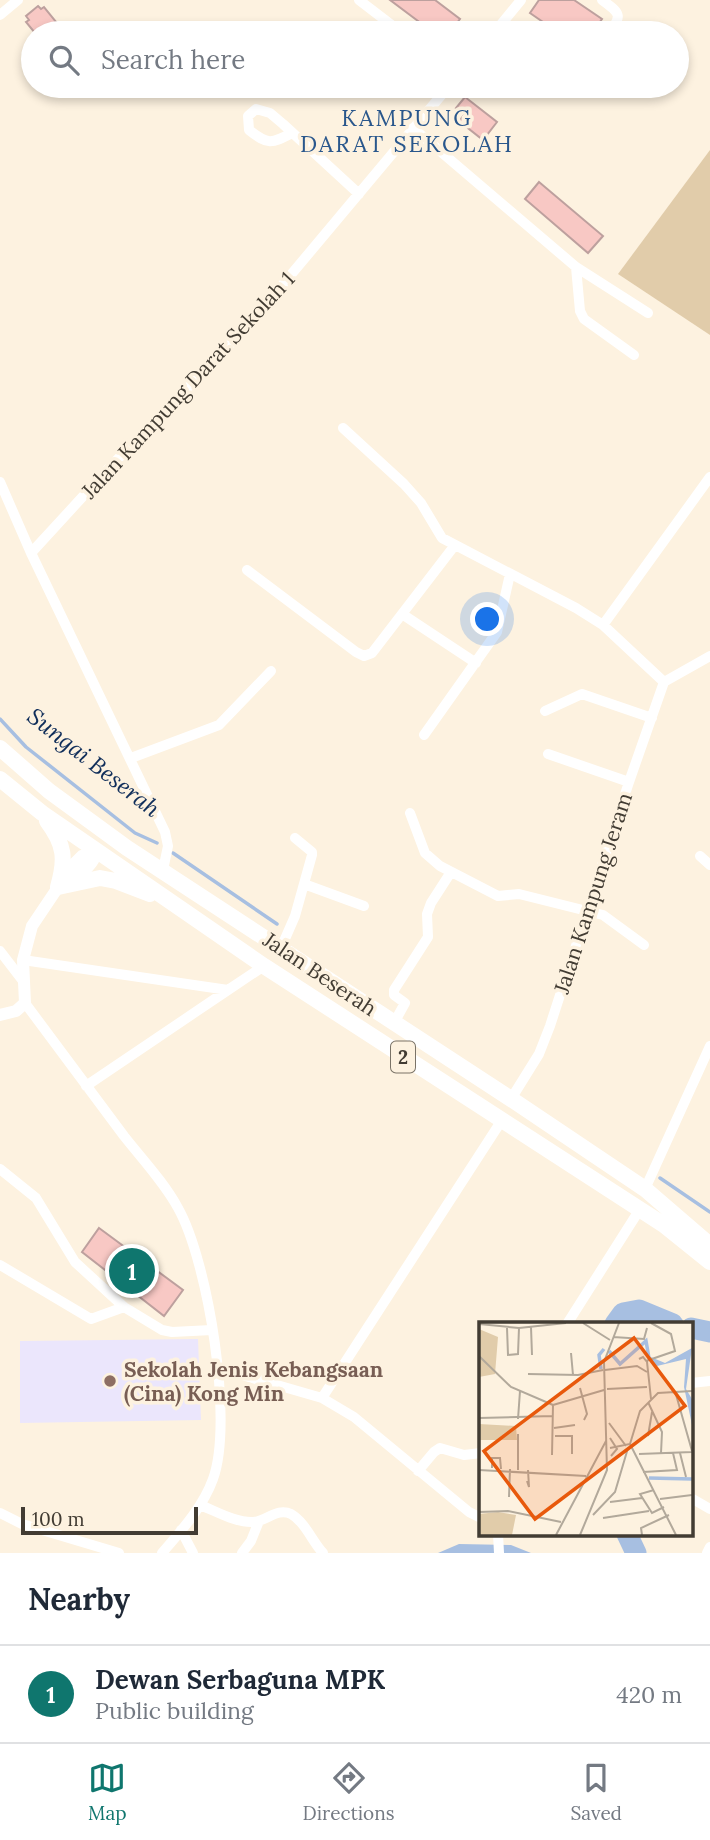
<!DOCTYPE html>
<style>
body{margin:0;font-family:Lora,serif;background:#f6f6f7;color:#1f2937}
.scale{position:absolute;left:21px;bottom:18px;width:177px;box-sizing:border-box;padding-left:7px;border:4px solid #423c33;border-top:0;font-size:19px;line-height:24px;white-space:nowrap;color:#423c33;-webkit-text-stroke:5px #fdf2e0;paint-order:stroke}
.you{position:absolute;left:488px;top:620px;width:24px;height:24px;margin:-18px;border:5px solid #fff;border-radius:50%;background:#1a73e8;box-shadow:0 0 0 10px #1a73e833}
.badge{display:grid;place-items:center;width:46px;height:46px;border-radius:50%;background:#0f766e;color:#fff;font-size:23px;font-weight:700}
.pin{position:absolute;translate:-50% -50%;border:4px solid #fff;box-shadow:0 2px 7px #0006}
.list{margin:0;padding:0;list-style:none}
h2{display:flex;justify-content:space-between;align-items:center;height:91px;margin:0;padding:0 28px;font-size:30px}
h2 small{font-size:23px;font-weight:400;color:#747a83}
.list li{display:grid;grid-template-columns:46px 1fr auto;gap:21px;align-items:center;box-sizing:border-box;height:98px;padding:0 28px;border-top:2px solid #e0e1e3}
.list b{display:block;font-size:26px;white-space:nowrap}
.list p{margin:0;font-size:23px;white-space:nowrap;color:#747a83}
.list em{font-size:23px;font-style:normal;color:#747a83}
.icon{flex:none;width:38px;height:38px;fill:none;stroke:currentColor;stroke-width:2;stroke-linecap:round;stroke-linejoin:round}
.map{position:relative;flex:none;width:710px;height:1553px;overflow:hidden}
.search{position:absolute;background:#fff;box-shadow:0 4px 10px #0003;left:21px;right:21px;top:21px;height:77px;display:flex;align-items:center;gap:18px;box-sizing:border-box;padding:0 24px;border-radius:38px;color:#747a83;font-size:26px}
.sheet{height:189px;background:#fff}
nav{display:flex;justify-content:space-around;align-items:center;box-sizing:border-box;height:98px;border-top:2px solid #e0e1e3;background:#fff;font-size:19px;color:#747a83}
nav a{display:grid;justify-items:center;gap:4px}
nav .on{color:#0f766e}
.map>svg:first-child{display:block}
.education{fill:#ebe6fc}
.green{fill:#e1ccaa}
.water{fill:#a7bfe1}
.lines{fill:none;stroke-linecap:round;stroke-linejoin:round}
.stream{stroke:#a7bfe1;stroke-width:3.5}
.river{stroke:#a7bfe1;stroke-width:21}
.building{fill:#f8c8c4;stroke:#bda09e;stroke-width:2}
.minor{stroke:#fff;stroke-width:10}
.tertiary{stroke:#fff;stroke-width:12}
.trunk{stroke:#fff;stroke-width:16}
.education-dot{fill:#8d6e63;stroke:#fdf2e0;stroke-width:2.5}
.labels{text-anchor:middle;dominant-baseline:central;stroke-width:7;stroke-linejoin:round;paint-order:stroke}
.shield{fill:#fdf2e0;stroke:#7a7367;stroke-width:2}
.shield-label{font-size:19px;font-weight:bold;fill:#423c33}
.street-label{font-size:21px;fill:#423c33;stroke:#fdf2e0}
.education-label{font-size:21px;font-weight:bold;fill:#785e54;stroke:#fdf2e0;text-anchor:start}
.neighbourhood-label{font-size:23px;letter-spacing:2px;fill:#2a578c;stroke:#fdf2e0}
.water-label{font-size:23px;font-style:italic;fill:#102e5a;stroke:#fdf2e0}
.inset-river{fill:none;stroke:#a7bfe1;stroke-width:3.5}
.inset-road{fill:none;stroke:#b2a99b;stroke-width:2}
.view{fill:#e8590c;fill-opacity:0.15;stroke:#e8590c;stroke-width:3.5}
.inset-edge{fill:none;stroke:#423c33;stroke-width:3.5}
</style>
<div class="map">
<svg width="710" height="1553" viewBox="0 0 710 1553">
<rect width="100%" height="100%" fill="#fdf2e0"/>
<!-- education -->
<path class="education" d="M198 1339 201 1420 20 1423V1341Z"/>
<!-- green -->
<path class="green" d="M710 150V335L618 274Z"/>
<!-- water -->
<path class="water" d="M459 1544 511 1545 531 1553H438Z"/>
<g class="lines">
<!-- stream -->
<path class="stream" d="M0 719 26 747 135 833 157 843
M173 853 277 924
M660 1178 710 1212"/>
<!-- river -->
<path class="river" d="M615 1324 623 1313 639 1310 673 1324
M691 1328 710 1332
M627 1534 636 1553"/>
</g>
<!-- building -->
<path class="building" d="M390 0H435L460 19 449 33H434Z
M539 0H574L602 19 592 33H559L530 13Z
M38 6 41 9 44 7 57 23 45 33H35L26 22 29 20 26 16Z
M465 97 497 122 483 140 459 121 465 114 456 108Z
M539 182 603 236 588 253 525 199Z
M99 1228 183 1290 164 1316 82 1252Z"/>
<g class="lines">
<!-- minor -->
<path class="minor" d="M359 0 402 33
M602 0C620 13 623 15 609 33
M0 15 18 0
M503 22 518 33
M494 33 521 0
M413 128 576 267 648 313
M292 133C271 144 268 145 249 130L248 116 256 109 270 113 283 124 359 194
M576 267 580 311 584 319 634 355
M343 428 404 484 421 503 442 538 576 608 603 625 664 682
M0 482 31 553 165 832 168 846 163 870
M31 553 109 468 248 326 449 86
M247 570 356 652 364 656 372 653 455 545
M402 614 476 663
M603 625 710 477
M664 682 710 656
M545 711 582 694 652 718
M424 735 497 632 510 574
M548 754 629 782
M131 758 219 725 271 671
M410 813 425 853 440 866 498 896 519 894 603 915 644 945
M700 856 710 865
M304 884 364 906
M281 948 295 916 312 855V852L295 838
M0 951 23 981
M23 960 228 990 264 966
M25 1003C58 1048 91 1092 124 1136 142 1159 164 1182 178 1208 208 1261 234 1422 213 1479 203 1507 181 1531 162 1553
M394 1023 405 1003 394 995V990L428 937 427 914 431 903 451 872
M86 1086 228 990
M511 1099 539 1054 550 1026 629 782 664 682
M0 1169 36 1198 75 1262 124 1307 162 1330 172 1332 212 1330
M645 1189 710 1046
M0 1265 91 1319 124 1307
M567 1324 640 1209
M218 1368 322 1398 354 1417 469 1512 481 1518
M691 1383 710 1381
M322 1398 502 1120
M418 1471 434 1452 440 1448 464 1455 481 1453
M691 1498 710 1509
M200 1505C216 1511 236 1523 253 1522 266 1522 277 1507 291 1514 305 1522 312 1541 323 1553
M0 1513 22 1524 119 1553
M181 1530 193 1553
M498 1534 499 1553
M242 1553 251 1541 259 1521
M707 1553 710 1547"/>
<!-- tertiary -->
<path class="tertiary" d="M67 882C81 875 93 866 97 851
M0 1015 16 1011 25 1003 23 960 32 926 73 865 82 856 97 851"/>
<!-- trunk -->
<path class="trunk" d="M0 748 49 791 127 848 511 1099 645 1189 710 1245
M0 779 42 813 264 966 664 1225 710 1262
M47 821C65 845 66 859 58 887L100 878 116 881 150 894"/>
</g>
<!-- markers -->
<circle class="education-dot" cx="110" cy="1381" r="7"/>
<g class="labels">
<!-- shield labels -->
<rect class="shield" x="391" y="1041.5" width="24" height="31" rx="5"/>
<g class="shield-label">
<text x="403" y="1057">2</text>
</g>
<!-- street labels -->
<g class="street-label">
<text transform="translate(188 385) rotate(-47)">Jalan Kampung Darat Sekolah 1</text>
<text transform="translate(593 893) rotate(-72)">Jalan Kampung Jeram</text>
<text transform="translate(320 974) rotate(34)">Jalan Beserah</text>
</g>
<!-- education labels -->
<g class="education-label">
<text x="124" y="1369">Sekolah Jenis Kebangsaan<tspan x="124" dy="24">(Cina) Kong Min</tspan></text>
</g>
<!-- neighbourhood labels -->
<g class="neighbourhood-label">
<text x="407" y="117">KAMPUNG<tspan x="407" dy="26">DARAT SEKOLAH</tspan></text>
</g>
<!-- water labels -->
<g class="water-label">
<text transform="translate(94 762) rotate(38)">Sungai Beserah</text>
</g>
</g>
<!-- overview -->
<g transform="translate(479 1322)">
<rect width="214" height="214" fill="#fdf2e0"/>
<path d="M0 7 19 15 16 52 0 55ZM0 102 37 104 38 118H0ZM19 190 37 193 33 213H0V192Z" fill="#e1ccaa"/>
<path d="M213 26 207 67 213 77V103L205 65 207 37 178 44 167 33 186 41Z" fill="#a7bfe1"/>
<path class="inset-river" d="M130 29 141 42 167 19 170 36M122 47 120 33 125 27M170 156 213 157"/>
<path class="inset-road" d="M104 1 131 18M0 2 40 6 87 1M52 5 53 33M28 6 29 33 39 32 40 6M134 15 165 17 168 6M92 31 94 53M0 34 32 65 74 83M160 37 164 35 168 40 172 77M167 39 196 29 192 12 172 1M126 48 158 44 168 50M49 52 99 53 124 48M101 66 108 92 105 98M128 67 168 65M196 69 213 129M169 80 183 110 182 131M74 83 125 68M0 96 73 94M39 97 41 69M130 101 147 124M75 106 96 103M76 114H93V132M169 114 173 90M131 116 138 127 132 134M151 122 197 213M131 126 151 122 161 89 179 71 213 69M201 131 207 155M160 132 213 130M73 133 74 83M13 146V136H21L22 147M0 148 107 154M39 148V112M164 150 198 148 194 131M48 159 50 165 49 148M175 168 161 172 173 191 185 185M30 175 31 147M181 177 213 173M131 180 163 176M0 190 29 189 82 200M114 193 136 170 149 126M124 196 170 189M77 213 127 119M101 213 128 148 125 40 140 1M163 213 162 206 190 193"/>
<path class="view" d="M155 16 206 84 56 197 5 129Z"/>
<rect width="214" height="214" class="inset-edge"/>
</g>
</svg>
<div class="scale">100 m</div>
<div class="you"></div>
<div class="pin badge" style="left:132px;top:1271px">1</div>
<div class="search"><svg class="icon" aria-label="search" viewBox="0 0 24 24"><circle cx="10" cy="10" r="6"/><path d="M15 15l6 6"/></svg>Search here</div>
</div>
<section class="sheet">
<h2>Nearby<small></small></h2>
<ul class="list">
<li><span class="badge">1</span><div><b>Dewan Serbaguna MPK</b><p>Public building</p></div><em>420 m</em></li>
</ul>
</section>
<nav>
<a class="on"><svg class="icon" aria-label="map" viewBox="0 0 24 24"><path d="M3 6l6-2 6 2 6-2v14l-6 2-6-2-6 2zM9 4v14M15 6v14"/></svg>Map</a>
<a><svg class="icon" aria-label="directions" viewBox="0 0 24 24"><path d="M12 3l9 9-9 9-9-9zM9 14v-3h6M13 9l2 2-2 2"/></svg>Directions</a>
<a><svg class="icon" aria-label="saved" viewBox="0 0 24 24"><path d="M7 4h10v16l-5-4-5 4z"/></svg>Saved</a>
</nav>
